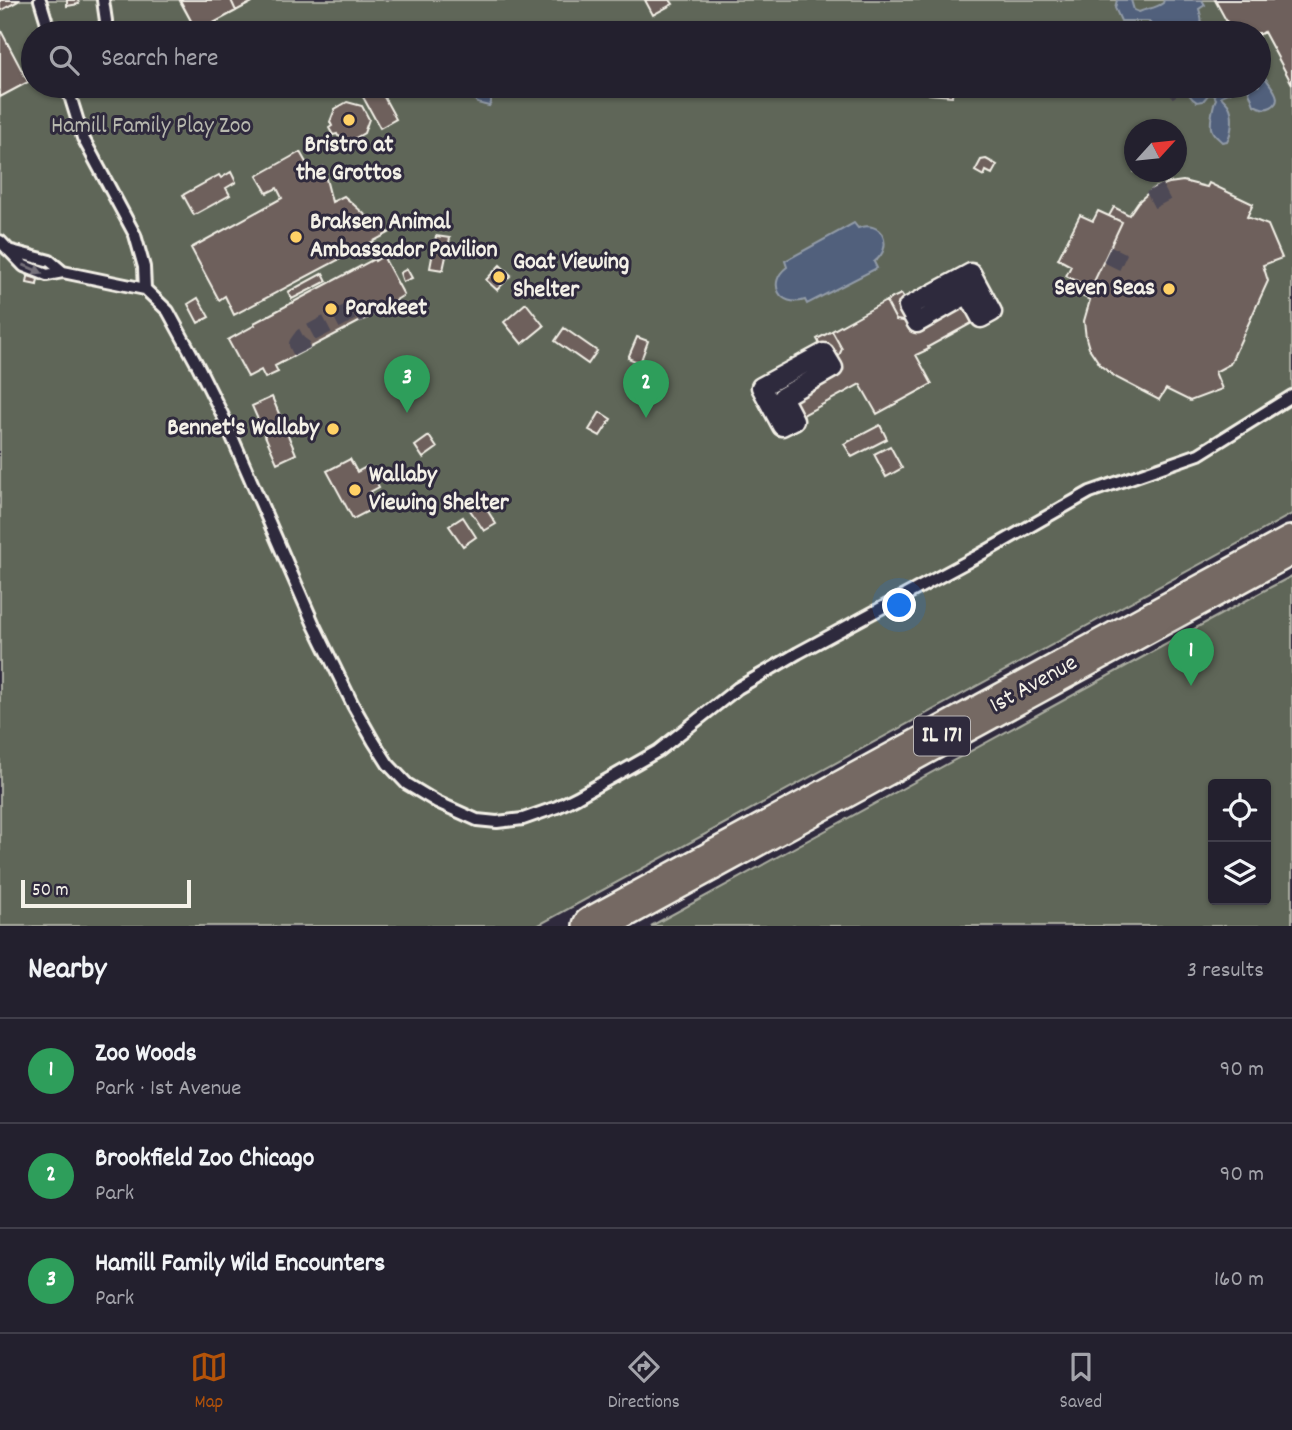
<!DOCTYPE html>
<meta charset="utf-8">
<style>
body{margin:0;font-family:Dekko,sans-serif;background:#2b2836;color:#f1f3f6}
.controls{position:absolute;right:21px;bottom:21px;display:grid;overflow:hidden;border-radius:7px;box-shadow:0 2px 5px #0004}
.controls button{width:63px;height:63px;display:grid;place-items:center;padding:0;border:0;border-bottom:2px solid #403e4a;background:#23202e;color:#f1f3f6;font:35px sans-serif}
.compass{position:absolute;left:1124px;top:119px;width:63px;height:63px;border-radius:50%;background:#23202e;box-shadow:0 2px 5px #0004;rotate:63deg}
.scale{position:absolute;left:21px;bottom:18px;width:170px;box-sizing:border-box;padding-left:7px;border:4px solid #f4f1e8;border-top:0;font-size:19px;line-height:24px;white-space:nowrap;color:#f4f1e8;-webkit-text-stroke:5px #2f2a3d;paint-order:stroke}
.you{position:absolute;left:900px;top:606px;width:24px;height:24px;margin:-18px;border:5px solid #fff;border-radius:50%;background:#1a73e8;box-shadow:0 0 0 10px #1a73e833}
.badge{display:grid;place-items:center;width:46px;height:46px;border-radius:50%;background:#b45309;color:#fff;font-size:23px;font-weight:700}
.pin{position:absolute;translate:-50% -58px;filter:drop-shadow(0 2px 4px #0008)}
.pin::after{content:'';position:absolute;top:37px;width:24px;height:21px;background:inherit;clip-path:polygon(0 0,100% 0,50% 100%)}
.list{margin:0;padding:0;list-style:none}
h2{display:flex;justify-content:space-between;align-items:center;height:91px;margin:0;padding:0 28px;font-size:30px}
h2 small{font-size:23px;font-weight:400;color:#a3a3aa}
.list li{display:grid;grid-template-columns:46px 1fr auto;gap:21px;align-items:center;box-sizing:border-box;height:105px;padding:0 28px;border-top:2px solid #403e4a}
.list b{display:block;font-size:26px;white-space:nowrap}
.list p{margin:0;font-size:23px;white-space:nowrap;color:#a3a3aa}
.list em{font-size:23px;font-style:normal;color:#a3a3aa}
.icon{flex:none;width:38px;height:38px;fill:none;stroke:currentColor;stroke-width:2;stroke-linecap:round;stroke-linejoin:round}
.map{position:relative;flex:none;width:1292px;height:926px;overflow:hidden}
.search{position:absolute;background:#23202e;box-shadow:0 2px 5px #0004;left:21px;right:21px;top:21px;height:77px;display:flex;align-items:center;gap:18px;box-sizing:border-box;padding:0 24px;border-radius:38px;color:#a3a3aa;font-size:26px}
.sheet{height:406px;background:#23202e}
nav{display:flex;justify-content:space-around;align-items:center;box-sizing:border-box;height:98px;border-top:2px solid #403e4a;background:#23202e;font-size:19px;color:#a3a3aa}
nav a{display:grid;justify-items:center;gap:4px}
nav .on{color:#b45309}
.map>svg:first-child{display:block}
.green{fill:#5f6659;stroke:#aaaca0;stroke-width:2;fill-rule:evenodd}
.water{fill:#51617c;stroke:#929ba7;stroke-width:2}
.building{fill:#6e615c;stroke:#f4f1e8;stroke-width:2}
.lines{fill:none;stroke-linecap:round;stroke-linejoin:round}
.pedestrian-tunnel{stroke:#4d4857;stroke-width:18;stroke-dasharray:18 9;stroke-linecap:butt}
.service-casing{stroke:#f4f1e8;stroke-width:16}
.pedestrian-casing{stroke:#f4f1e8;stroke-width:23}
.primary-casing{stroke:#f4f1e8;stroke-width:42}
.service{stroke:#2f2a3d;stroke-width:10}
.pedestrian{stroke:#2f2a3d;stroke-width:18}
.primary{stroke:#756964;stroke-width:37}
.oneway{fill:#747079}
.poi-dot{fill:#ffd166;stroke:#2f2a3d;stroke-width:2.5}
.labels{text-anchor:middle;dominant-baseline:central;stroke-width:6;stroke-linejoin:round;paint-order:stroke}
.shield{fill:#2f2a3d;stroke:#b9b5b5;stroke-width:2}
.shield-label{font-size:23px;font-weight:bold;fill:#f4f1e8}
.park-label{font-size:24px;fill:#b8b9af;stroke:#2f2a3d}
.poi-label{font-size:24px;font-weight:bold;fill:#f4f1e8;stroke:#2f2a3d;text-anchor:start}
.street-label{font-size:24px;fill:#f4f1e8;stroke:#2f2a3d}
</style>
<div class="map">
<svg width="1292" height="926" viewBox="0 0 1292 926">
<rect width="100%" height="100%" fill="#2f2a3d"/>
<filter id="ink" filterUnits="userSpaceOnUse"><feTurbulence type="fractalNoise" baseFrequency=".0143" numOctaves="2"/><feDisplacementMap in="SourceGraphic" scale="14" xChannelSelector="R" yChannelSelector="G"/><feConvolveMatrix kernelMatrix="1 2 1 2 8 2 1 2 1" color-interpolation-filters="sRGB"/></filter>
<g filter="url(#ink)">
<!-- green -->
<path class="green" d="M0 0H1292V514L537 926H0ZM33 33H1259V86H33ZM1134 130H1176V172H1134Z
M1292 576V926H651L1269 588ZM1213 784H1266V900H1213Z"/>
<!-- water -->
<path class="water" d="M1117 0H1131L1134 10 1139 12C1147 8 1155 9 1163 3L1164 0H1202L1205 5 1199 9C1202 18 1203 25 1198 33H1160L1156 31H1152L1151 24 1148 21H1121L1115 8Z
M1259 72H1261C1266 81 1287 99 1271 107 1265 110 1260 108 1254 105L1247 86H1259Z
M470 86H483L491 99V103L489 106 477 103 470 90Z
M1187 86H1232L1231 92 1221 96C1223 100 1227 102 1229 106 1234 115 1232 133 1227 141L1222 142C1218 138 1212 134 1211 128 1210 122 1213 104 1216 99L1214 95H1208L1203 101 1197 102C1190 98 1188 94 1187 86Z
M854 223 858 228C882 219 895 247 874 262L877 268 807 304 805 300C780 308 766 283 787 267L785 261Z"/>
<!-- building -->
<path class="building" d="M0 0H20L0 11Z
M67 0H78L79 4 67 6Z
M180 0H256L197 32Z
M182 0H231L236 11 197 32 180 1Z
M645 0H670L673 4 653 15Z
M1215 0H1292V84L1264 32 1259 35V33H1233Z
M0 29 28 82 0 97Z
M357 86H378L396 119 380 128Z
M930 86H953L952 96 929 94Z
M347 102 362 106 369 119 364 133 352 140 338 136 337 134 333 135 329 128 332 126 330 122 335 109Z
M300 152 312 173 323 167 332 202 344 196 372 221 389 233 234 315 225 296 219 300 191 248 282 198 277 188 267 193 257 176Z
M986 159 997 165 992 174 986 171 984 176 975 171 981 160Z
M231 172 236 182 226 188 230 195 194 215 183 195 219 175 221 178Z
M1183 181 1207 187 1209 183 1253 204 1247 217 1268 225 1282 258 1263 265 1268 281 1230 364 1215 372 1222 389 1190 401 1166 389 1159 400 1117 378 1101 366 1089 348 1086 338 1084 321 1090 300 1072 291 1077 281 1066 276 1071 266 1058 259 1080 215 1093 221 1098 211 1109 216 1114 207 1129 215 1138 202 1154 188 1169 183Z
M1098 211 1122 222 1091 288 1066 276 1071 266 1058 259 1080 215 1093 221Z
M436 236 450 238 443 270 430 268Z
M383 256 404 295 396 300 397 302 275 366 278 372 265 378 261 370 248 377 228 340 255 325 254 323 271 314 374 259 375 261Z
M500 265 511 275 497 290 486 280Z
M407 269 412 278 403 282 400 273Z
M323 273 327 281 292 299 288 292Z
M28 276 38 279 37 285 27 283Z
M901 294 917 323 896 320 886 301Z
M968 294 981 318 928 347 929 349 916 355 932 384 877 414 860 384 794 420 782 397 833 368 842 349 832 331 886 301 896 320 917 323Z
M198 298 209 317 198 323 188 304Z
M526 303 544 326 522 344 504 322Z
M564 328 597 351 588 364 555 341Z
M832 331 842 349 833 368 817 339Z
M637 337 648 341 640 363 628 358Z
M272 397 296 454 277 463 252 406Z
M600 412 611 419 600 436 589 430Z
M880 425 887 439 852 457 844 444Z
M429 436 437 448 423 458 415 446Z
M890 446 902 468 886 477 874 454Z
M350 459 357 472 368 466 379 487 370 492 376 507 353 519 327 471Z
M482 502 496 524 484 531 470 510Z
M463 517 476 537 463 546 449 526Z"/>
<g class="lines">
<!-- pedestrian-tunnel -->
<path class="pedestrian-tunnel" d="M1175 86 1180 93
M1154 188 1165 209
M1107 254 1130 265
M302 352 298 344 303 337 356 309 362 311 367 317"/>
<!-- service casing -->
<g class="service-casing">
<path id="service" d="M40 0 50 33
M103 0 106 21 103 33
M67 86 83 138 135 235 144 267 145 289
M0 241 24 266 47 275 63 272 145 289 168 311 198 366 222 414 314 625 353 705 374 742 388 764 407 784 437 802 477 820 497 822 523 819 557 807 577 797 658 751 738 688 798 653 976 557 1090 492 1199 454 1292 396
M8 250 50 261 63 272"/>
</g>
<!-- pedestrian casing -->
<g class="pedestrian-casing">
<path id="pedestrian" d="M971 273 992 312 981 318 968 294 917 323 908 307Z
M824 353 833 368 782 397 794 420 782 426 761 387Z"/>
</g>
<!-- primary casing -->
<g class="primary-casing">
<path id="primary" d="M592 926 1292 545"/>
</g>
<!-- service -->
<use href="#service" class="service"/>
<!-- pedestrian -->
<use href="#pedestrian" class="pedestrian"/>
<!-- primary -->
<use href="#primary" class="primary"/>
</g>
<!-- one-way arrows -->
<defs><path id="oneway-solid" d="M-6-.8H1V-3.2L6.5 0L1 3.2V.8H-6Z" transform="scale(1.75)"/></defs>
<use class="oneway" href="#oneway-solid" transform="translate(33 269) rotate(23)"/>
</g>
<!-- markers -->
<g class="poi-dot">
<circle cx="349" cy="120" r="7"/>
<circle cx="296" cy="237" r="7"/>
<circle cx="499" cy="277" r="7"/>
<circle cx="1169" cy="289" r="7"/>
<circle cx="331" cy="309" r="7"/>
<circle cx="333" cy="429" r="7"/>
<circle cx="355" cy="490" r="7"/>
</g>
<g class="labels">
<!-- shield labels -->
<rect class="shield" x="914" y="716.5" width="56" height="39" rx="5"/>
<g class="shield-label">
<text x="942" y="736">IL 171</text>
</g>
<!-- park labels -->
<g class="park-label">
<text x="151" y="127">Hamill Family Play Zoo</text>
</g>
<!-- poi labels -->
<g class="poi-label">
<text x="349" y="146" text-anchor="middle">Bristro at<tspan x="349" dy="28">the Grottos</tspan></text>
<text x="310" y="223">Braksen Animal<tspan x="310" dy="28">Ambassador Pavilion</tspan></text>
<text x="513" y="263">Goat Viewing<tspan x="513" dy="28">Shelter</tspan></text>
<text x="1155" y="289" text-anchor="end">Seven Seas</text>
<text x="345" y="309">Parakeet</text>
<text x="319" y="429" text-anchor="end">Bennet's Wallaby</text>
<text x="369" y="476">Wallaby<tspan x="369" dy="28">Viewing Shelter</tspan></text>
</g>
<!-- street labels -->
<g class="street-label">
<text transform="translate(1034 685) rotate(-29)">1st Avenue</text>
</g>
</g>
</svg>
<div class="controls">
<button><svg class="icon" aria-label="locate" viewBox="0 0 24 24"><circle cx="12" cy="12" r="6"/><path d="M12 2v4M12 18v4M2 12h4M18 12h4"/></svg></button>
<button><svg class="icon" aria-label="layers" viewBox="0 0 24 24"><path d="M12 4l9 5-9 5-9-5zM3 14l9 5 9-5"/></svg></button>
</div>
<svg class="compass" viewBox="-18 -18 36 36"><path d="M0-13l5 13h-10z" fill="#e53935"/><path d="M0 13l5-13h-10z" fill="#a3a3aa"/></svg>
<div class="scale">50 m</div>
<div class="you"></div>
<div class="pin badge" style="left:1191px;top:686px;background:#2e9e5b">1</div>
<div class="pin badge" style="left:646px;top:418px;background:#2e9e5b">2</div>
<div class="pin badge" style="left:407px;top:413px;background:#2e9e5b">3</div>
<div class="search"><svg class="icon" aria-label="search" viewBox="0 0 24 24"><circle cx="10" cy="10" r="6"/><path d="M15 15l6 6"/></svg>Search here</div>
</div>
<section class="sheet">
<h2>Nearby<small>3 results</small></h2>
<ul class="list">
<li><span class="badge" style="background:#2e9e5b">1</span><div><b>Zoo Woods</b><p>Park · 1st Avenue</p></div><em>90 m</em></li>
<li><span class="badge" style="background:#2e9e5b">2</span><div><b>Brookfield Zoo Chicago</b><p>Park</p></div><em>90 m</em></li>
<li><span class="badge" style="background:#2e9e5b">3</span><div><b>Hamill Family Wild Encounters</b><p>Park</p></div><em>160 m</em></li>
</ul>
</section>
<nav>
<a class="on"><svg class="icon" aria-label="map" viewBox="0 0 24 24"><path d="M3 6l6-2 6 2 6-2v14l-6 2-6-2-6 2zM9 4v14M15 6v14"/></svg>Map</a>
<a><svg class="icon" aria-label="directions" viewBox="0 0 24 24"><path d="M12 3l9 9-9 9-9-9zM9 14v-3h6M13 9l2 2-2 2"/></svg>Directions</a>
<a><svg class="icon" aria-label="saved" viewBox="0 0 24 24"><path d="M7 4h10v16l-5-4-5 4z"/></svg>Saved</a>
</nav>
